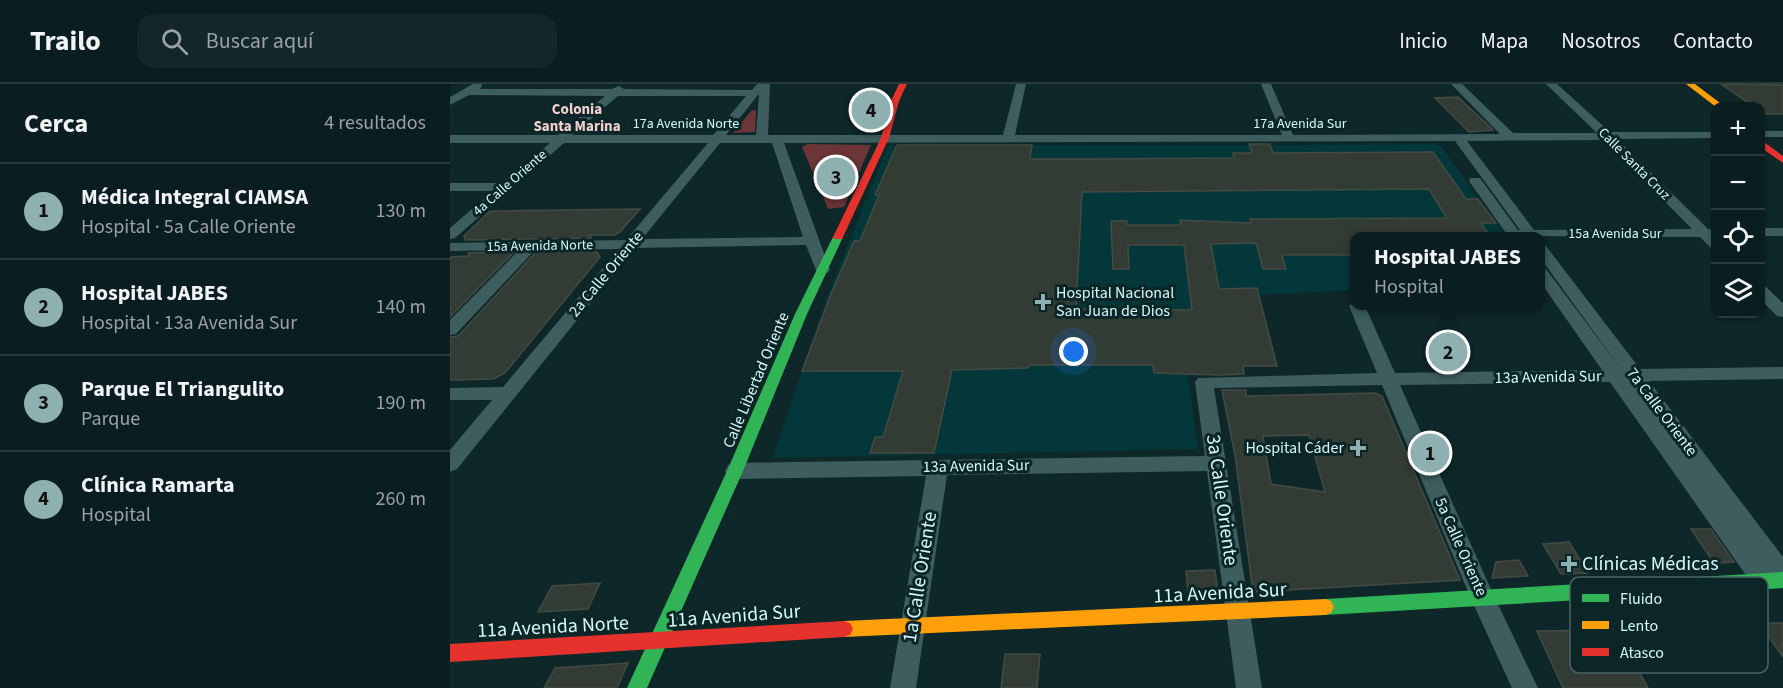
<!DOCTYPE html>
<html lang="es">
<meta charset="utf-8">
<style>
body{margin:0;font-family:"Source Sans 3",sans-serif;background:#132628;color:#f1f3f6}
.controls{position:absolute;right:18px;top:18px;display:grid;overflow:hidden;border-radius:12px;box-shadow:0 2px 4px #0004}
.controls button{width:54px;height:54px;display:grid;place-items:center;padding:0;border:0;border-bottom:2px solid #2a3b3d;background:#0a1d1f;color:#f1f3f6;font:30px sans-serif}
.you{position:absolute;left:624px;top:268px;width:21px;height:21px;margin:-15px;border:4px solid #fff;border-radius:50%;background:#1a73e8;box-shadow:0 0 0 9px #1a73e833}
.badge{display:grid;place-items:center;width:39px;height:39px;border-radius:50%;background:#8eb0b1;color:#111;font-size:20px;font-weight:700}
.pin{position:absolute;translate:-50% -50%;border:3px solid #fff;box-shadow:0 2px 6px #0006}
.popup{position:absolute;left:900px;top:148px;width:195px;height:78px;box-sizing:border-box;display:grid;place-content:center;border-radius:12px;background:#0a1d1f;filter:drop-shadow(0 2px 4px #0005);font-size:20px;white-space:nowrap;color:#99a2a4}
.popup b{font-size:22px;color:#f1f3f6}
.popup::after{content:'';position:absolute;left:50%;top:100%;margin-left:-12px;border:12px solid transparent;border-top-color:#0a1d1f}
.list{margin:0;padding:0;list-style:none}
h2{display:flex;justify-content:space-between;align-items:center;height:78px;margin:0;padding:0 24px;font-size:26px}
h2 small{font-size:20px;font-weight:400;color:#99a2a4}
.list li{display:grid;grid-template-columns:39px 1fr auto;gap:18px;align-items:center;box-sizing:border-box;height:96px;padding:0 24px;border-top:2px solid #2a3b3d}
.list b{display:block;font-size:22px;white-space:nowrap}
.list p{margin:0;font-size:20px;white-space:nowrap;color:#99a2a4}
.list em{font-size:20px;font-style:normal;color:#99a2a4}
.icon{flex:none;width:33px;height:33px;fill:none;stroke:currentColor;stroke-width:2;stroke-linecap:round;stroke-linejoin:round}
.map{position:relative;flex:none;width:1333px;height:604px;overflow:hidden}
header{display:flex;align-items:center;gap:36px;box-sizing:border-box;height:84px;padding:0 30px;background:#0a1d1f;border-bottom:2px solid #2a3b3d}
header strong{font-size:28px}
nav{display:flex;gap:33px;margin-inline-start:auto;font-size:21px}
.search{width:420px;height:54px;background:#132628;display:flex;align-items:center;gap:15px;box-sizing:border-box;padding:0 21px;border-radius:18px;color:#99a2a4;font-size:22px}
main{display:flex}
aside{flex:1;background:#0a1d1f}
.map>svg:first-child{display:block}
.built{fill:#043739}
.green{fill:#6c3538}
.building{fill:#323b34;stroke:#444b44;stroke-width:1.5;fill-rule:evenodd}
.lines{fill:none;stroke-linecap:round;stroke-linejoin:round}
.street{fill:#3d5d5f;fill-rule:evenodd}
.fast{fill:#30b455;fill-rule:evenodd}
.slow{fill:#ff9f0a;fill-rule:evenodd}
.jam{fill:#e5322d;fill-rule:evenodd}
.poi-dot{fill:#8eb0b1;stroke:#0c2527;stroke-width:2}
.labels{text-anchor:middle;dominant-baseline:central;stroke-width:6;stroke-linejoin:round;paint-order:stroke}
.far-street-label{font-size:14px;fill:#d3f9fa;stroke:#0c2527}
.far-neighbourhood-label{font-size:15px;font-weight:bold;fill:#f3d0cf;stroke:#0c2527}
.street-label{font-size:16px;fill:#d3f9fa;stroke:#0c2527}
.poi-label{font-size:16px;fill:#d3f9fa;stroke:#0c2527;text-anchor:start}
.near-street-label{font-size:20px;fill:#d3f9fa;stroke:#0c2527}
.near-poi-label{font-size:20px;fill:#d3f9fa;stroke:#0c2527;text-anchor:start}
.key{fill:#0c2527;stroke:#486566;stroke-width:1.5}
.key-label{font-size:16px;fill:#d3f9fa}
</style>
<header>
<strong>Trailo</strong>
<div class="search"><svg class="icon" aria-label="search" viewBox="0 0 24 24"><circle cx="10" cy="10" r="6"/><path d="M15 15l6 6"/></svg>Buscar aquí</div>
<nav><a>Inicio</a><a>Mapa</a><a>Nosotros</a><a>Contacto</a></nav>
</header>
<main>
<aside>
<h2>Cerca<small>4 resultados</small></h2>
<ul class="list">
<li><span class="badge">1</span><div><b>Médica Integral CIAMSA</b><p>Hospital · 5a Calle Oriente</p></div><em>130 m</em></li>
<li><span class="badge">2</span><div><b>Hospital JABES</b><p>Hospital · 13a Avenida Sur</p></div><em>140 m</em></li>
<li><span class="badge">3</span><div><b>Parque El Triangulito</b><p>Parque</p></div><em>190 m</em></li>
<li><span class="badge">4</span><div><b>Clínica Ramarta</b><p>Hospital</p></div><em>260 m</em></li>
</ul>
</aside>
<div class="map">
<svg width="1333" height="604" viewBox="0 0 1333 604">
<rect width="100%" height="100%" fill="#0e2729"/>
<!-- built -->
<path class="built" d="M985 60 991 62 1055 152H905V206L809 211 827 282 773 283 774 291H738L748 365 322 374 379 208 438 61H802L813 66 824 61Z"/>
<!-- green -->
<path class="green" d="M302 26 306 27 305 48 283 49Z
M358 60 421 61 394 123 378 125 352 63Z"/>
<!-- building -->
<path class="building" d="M1271 0 1333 1V30H1313L1311 22H1303Z
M1008 13 1036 39 1043 46 1019 48 985 14Z
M799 60H820L823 69 983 68 1016 115H1028L1046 139H1031L1040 153H905V171H832L836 185H813L806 159 761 160 769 205 807 204 827 282H793L794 290 769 291 704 289 703 281H580L578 284 502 286 484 369H420L425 353H433L453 287H352L381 210 404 157H410L429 111H425L447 61H582L580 75H650L784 74 783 69H802ZM979 105 997 134 800 135 801 139 730 136 731 141H677V137H661L663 185H679L678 161H734L742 226 626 225 632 108Z
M190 125 170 148 165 151H140L141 154 15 156 14 152 40 127Z
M64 168 0 233V173L19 172 18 169Z
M86 168H147L150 173 55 289 43 295 0 296V253L8 252Z
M772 306H796V312L925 309 932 312 1010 496 803 508 785 371ZM859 351 875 408 821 400 813 352Z
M1241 445H1261L1284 478 1264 479Z
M1119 458 1138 489 1111 490 1093 460Z
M1069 476 1078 492 1042 494 1046 478Z
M765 486 768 508H738L736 487Z
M150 499 138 525 88 528 102 502Z
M1309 539H1333V573Z
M1166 546 1198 604H1113L1087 547Z
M555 570H590L587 604H551Z
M178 579 167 604H94L105 584Z"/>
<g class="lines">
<!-- street -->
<path class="street" d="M23 0H31L32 2 30 5H162L169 2 174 5 302 6 307 0H320L318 51H553L566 0H576L565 51H832L811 0H821L843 51 1050 50 1001 0H1012L1063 49H1147L1096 0H1107L1160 48H1266V54L1167 55 1258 145 1266 146V165L1261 164 1250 153 1058 152 1019 97 1020 94H1030L1068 146H1070L1005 57 334 59 380 186 377 189H367L356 161 185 164 7 385 0 388V366L42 316H0V304L53 303 169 165 85 166 6 250 0 251V236L69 166 0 167V159L176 156 258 59H114L5 154 0 155V144L43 107H0V99H52L100 59H0V51H108L155 12 19 11 0 21V13ZM309 11 306 51H276L308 11ZM168 12H296L263 51H122ZM1154 56 1242 145 1084 146 1017 57ZM270 59H322L353 153 192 155Z
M1310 47H1333V53H1310Z
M1310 144H1333V152H1310Z
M1091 161 1096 162 1190 285 1333 283V295L1199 297 1333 473V501L1324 497 1321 504 1313 507 1305 504 1160 298 950 301 1043 510 1088 604H1062L1021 515 932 301 764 304 812 604H786L757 387 497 391 466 604H440L476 392 285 395 278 393 275 387 278 381 285 379 755 372 745 298 748 294 927 289 899 222 905 218V222H915L945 289 1152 286 1091 199V183L1096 185 1171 285 1091 175Z
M1310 201 1316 203 1333 219V233L1327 232 1310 215Z"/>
<!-- fast -->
<path class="fast" d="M388 150 393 153 357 230 293 387 197 604H177L277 387 345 230 383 153Z
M1333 488V504L875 531 869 529 866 523 869 517 875 515Z"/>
<!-- slow -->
<path class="slow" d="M1236 0H1245L1274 22 1266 23Z
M875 515 881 517 884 523 881 529 875 531 394 553 388 551 385 545 388 539 394 537Z"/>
<!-- jam -->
<path class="jam" d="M449 0H457L449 17 439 54 393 153 392 155H384L383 153 431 54 441 17Z
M1310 55 1333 72V79L1310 63Z
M394 537 400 539 403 545 400 551 394 553 0 578V560Z"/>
</g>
<!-- markers -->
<g class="poi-dot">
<path d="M590 209h6v6h6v6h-6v6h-6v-6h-6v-6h6z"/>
<path d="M905 355h6v6h6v6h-6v6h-6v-6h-6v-6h6z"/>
<path d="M1116 471h6v6h6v6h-6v6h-6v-6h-6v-6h6z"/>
</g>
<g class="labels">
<!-- far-street labels -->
<g class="far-street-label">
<text x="236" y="40">17a Avenida Norte</text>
<text x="850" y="40">17a Avenida Sur</text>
<text transform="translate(1184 80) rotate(45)">Calle Santa Cruz</text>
<text transform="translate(60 99) rotate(-41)">4a Calle Oriente</text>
<text x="1165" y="150">15a Avenida Sur</text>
<text transform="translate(90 162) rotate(-1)">15a Avenida Norte</text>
</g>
<!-- far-neighbourhood labels -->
<g class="far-neighbourhood-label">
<text x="127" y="25">Colonia<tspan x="127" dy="17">Santa Marina</tspan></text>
</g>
<!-- street labels -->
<g class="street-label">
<text transform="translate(156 190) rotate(-50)">2a Calle Oriente</text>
<text transform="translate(1098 293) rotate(-1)">13a Avenida Sur</text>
<text transform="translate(306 296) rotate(-67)">Calle Libertad Oriente</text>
<text transform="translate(1212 328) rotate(53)">7a Calle Oriente</text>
<text transform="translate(526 382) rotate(-1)">13a Avenida Sur</text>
<text transform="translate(1011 463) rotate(66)">5a Calle Oriente</text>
</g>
<!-- poi labels -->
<g class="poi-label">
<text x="606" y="209">Hospital Nacional<tspan x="606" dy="18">San Juan de Dios</tspan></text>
<text x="894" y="364" text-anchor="end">Hospital Cáder</text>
</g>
<!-- near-street labels -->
<g class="near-street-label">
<text transform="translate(772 416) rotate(82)">3a Calle Oriente</text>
<text transform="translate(470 493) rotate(-81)">1a Calle Oriente</text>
<text transform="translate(770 509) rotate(-3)">11a Avenida Sur</text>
<text transform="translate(284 532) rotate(-4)">11a Avenida Sur</text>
<text transform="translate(103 543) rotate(-3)">11a Avenida Norte</text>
</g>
<!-- near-poi labels -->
<g class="near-poi-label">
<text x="1132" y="480">Clínicas Médicas</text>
</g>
</g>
<!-- legend -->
<rect x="1120" y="493" width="198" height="96" rx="9" class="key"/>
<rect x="1132" y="510" width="27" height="8" fill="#30b455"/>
<rect x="1132" y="537" width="27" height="8" fill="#ff9f0a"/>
<rect x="1132" y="564" width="27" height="8" fill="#e5322d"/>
<g class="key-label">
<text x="1170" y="520">Fluido</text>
<text x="1170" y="547">Lento</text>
<text x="1170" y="574">Atasco</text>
</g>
</svg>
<div class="controls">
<button>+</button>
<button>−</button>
<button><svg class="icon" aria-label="locate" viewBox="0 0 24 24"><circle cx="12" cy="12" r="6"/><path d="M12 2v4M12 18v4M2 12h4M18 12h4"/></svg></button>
<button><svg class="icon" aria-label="layers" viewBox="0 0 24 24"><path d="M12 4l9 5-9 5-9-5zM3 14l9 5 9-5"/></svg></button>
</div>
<div class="you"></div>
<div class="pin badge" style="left:980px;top:369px">1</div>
<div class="pin badge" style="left:998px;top:268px">2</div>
<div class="popup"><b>Hospital JABES</b>Hospital</div>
<div class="pin badge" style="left:386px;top:93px">3</div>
<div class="pin badge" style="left:421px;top:26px">4</div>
</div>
</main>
